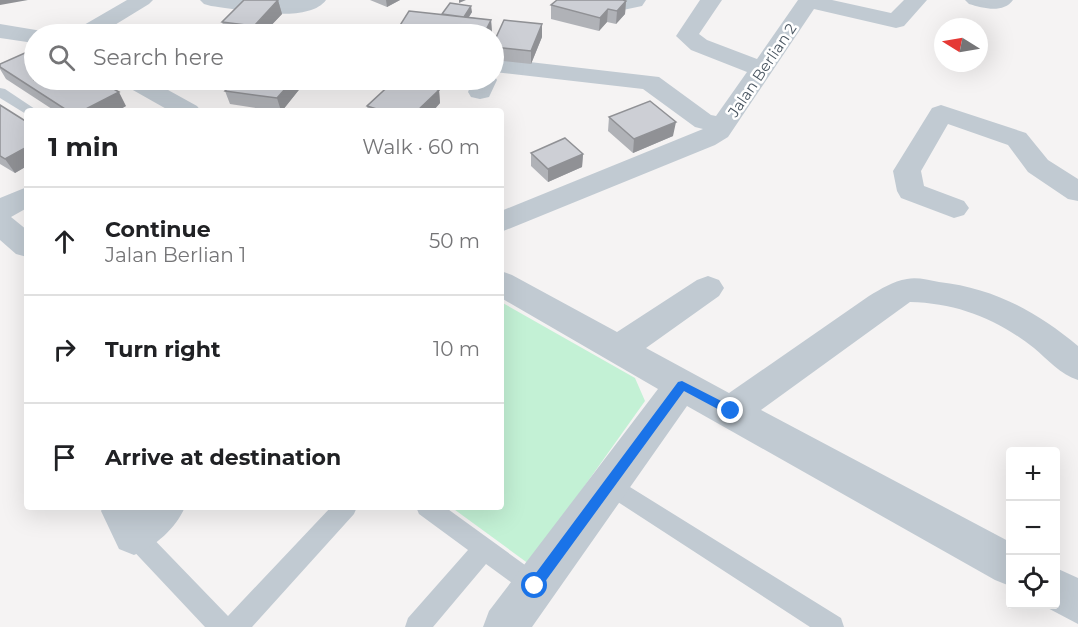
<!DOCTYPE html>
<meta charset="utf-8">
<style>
body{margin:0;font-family:Montserrat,sans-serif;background:#f6f6f6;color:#202124}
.controls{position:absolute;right:18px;bottom:18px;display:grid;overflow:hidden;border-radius:6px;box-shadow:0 6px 24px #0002}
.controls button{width:54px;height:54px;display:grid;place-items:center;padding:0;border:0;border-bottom:2px solid #e0e0e0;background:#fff;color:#202124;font:30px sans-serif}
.compass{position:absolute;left:934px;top:18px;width:54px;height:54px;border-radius:50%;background:#fff;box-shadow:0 6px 24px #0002;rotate:281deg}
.stop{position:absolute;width:18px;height:18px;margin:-14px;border:4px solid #1a73e8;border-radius:50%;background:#fff}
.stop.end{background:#1a73e8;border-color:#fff;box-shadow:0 2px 6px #0008}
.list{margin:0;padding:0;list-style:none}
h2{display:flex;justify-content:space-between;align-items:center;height:78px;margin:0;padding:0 24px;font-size:26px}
h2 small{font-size:20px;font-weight:400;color:#757577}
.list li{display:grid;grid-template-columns:39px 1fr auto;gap:18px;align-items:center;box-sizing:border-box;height:108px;padding:0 24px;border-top:2px solid #e0e0e0}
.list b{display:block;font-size:22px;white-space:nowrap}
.list p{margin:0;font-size:20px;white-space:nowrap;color:#757577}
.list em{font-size:20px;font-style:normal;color:#757577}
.icon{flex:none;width:33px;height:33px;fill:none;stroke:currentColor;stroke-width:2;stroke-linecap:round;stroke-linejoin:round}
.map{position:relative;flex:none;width:1078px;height:627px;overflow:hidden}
.search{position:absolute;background:#fff;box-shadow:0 6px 24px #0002;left:24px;top:24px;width:480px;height:66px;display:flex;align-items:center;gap:15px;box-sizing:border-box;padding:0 21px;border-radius:33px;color:#757577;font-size:22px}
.panel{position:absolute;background:#fff;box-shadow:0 6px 24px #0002;left:24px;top:108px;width:480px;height:402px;border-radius:6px}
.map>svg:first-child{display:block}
.green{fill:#c3f1d5}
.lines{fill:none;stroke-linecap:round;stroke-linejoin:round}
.service{fill:#c1cad2;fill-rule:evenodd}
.minor{fill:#c1cad2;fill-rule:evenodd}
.wall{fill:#b0b2b7}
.shaded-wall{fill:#909195}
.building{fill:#cdcfd5;stroke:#909195;stroke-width:1.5}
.route{fill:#1a73e8}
.labels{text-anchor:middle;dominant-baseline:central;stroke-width:5;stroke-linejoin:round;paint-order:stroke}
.far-street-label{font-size:15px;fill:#4a5661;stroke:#fff}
</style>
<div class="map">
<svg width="1078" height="627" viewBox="0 0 1078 627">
<rect width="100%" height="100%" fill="#f5f3f3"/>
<!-- green -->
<path class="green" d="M501 302 635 378 645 401 529 564 451 507H501Z"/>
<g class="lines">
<!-- service -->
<path class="service" d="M0 88 5 89 38 111H27L26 114 0 98Z
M609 474 841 618 844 627H810L601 491 598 484 601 477Z
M331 507H357L354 514 252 627H205L126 543 123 535 126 527 134 524 142 527 228 616Z
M416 507H445L543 578 547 586 543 594 535 598 527 594 486 564 433 627H405L408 618 468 550 419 514Z"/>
<!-- minor -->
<path class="minor" d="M127 0H153L149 4 100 34H74L77 29Z
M200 0H326C308 25 237 9 211 6L204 4Z
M590 0H646L642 6 623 10 594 4Z
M700 0H722L699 34 707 40 757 59 798 0H832L891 13 904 0H927L904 26 896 28 814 9 728 137 715 145 501 232V211L703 129 695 127 643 89 494 72V58L659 77 711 115 716 116 747 72 691 50 676 36Z
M965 0H1013C1003 14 983 8 969 4Z
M0 24 42 31 44 34H34V43L0 38Z
M494 75 497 80 489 97 480 99 471 97 468 92 473 80H494Z
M121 80H150L197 106 201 111H170L124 85Z
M377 80H402C396 89 389 88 379 86Z
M941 105 1026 133 1048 160 1078 179V201L1068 199 1028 172 1008 145 948 124 921 171 924 186 964 201 969 208 964 215 954 218 901 198 897 191 893 171 932 108Z
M27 187V208L11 217 27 230V257L16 254 0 240V198Z
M501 271 512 275 617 332 697 280 708 276 719 280 724 288 719 296 646 348 729 393 869 296C881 289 893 281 907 279 917 277 928 280 939 282 993 288 1036 311 1078 346V380C1060 374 1048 360 1034 348 997 319 957 303 910 302L761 410 1010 542V586L995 580 687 406 532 627H483L489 611 658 389 501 298Z
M103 507H185C176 528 156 546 134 555L119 549 101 511Z
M1056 568 1078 578V624L1040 604H1056Z"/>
</g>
<!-- wall -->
<path class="wall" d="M278 0 282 14 263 34H226L222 22Z
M370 0H400L387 7Z
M626 1 625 14 616 24 607 22 599 31 551 19V5Z
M472 12 469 17 491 20 492 33 491 34H397V30L442 14Z
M542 37 531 64 494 60V42Z
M0 64 126 106 117 111H55L6 79 0 69Z
M235 80H306V81L282 111H276L230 104 225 91Z
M439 90 440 103 433 111H368L367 106Z
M0 105 27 122V166L15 173 0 164Z
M609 117 673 136 633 153 608 131Z
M531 153 583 154 582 167 548 182 531 166Z"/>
<!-- shaded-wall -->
<path class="shaded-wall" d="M0 0H28L0 5Z
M278 0 282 14 263 34H257L254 26Z
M386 0H400L387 7Z
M459 0H466L459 3Z
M626 1 625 14 616 24 617 11Z
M471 6 472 12 463 26V19Z
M608 9 607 22 599 31 600 18Z
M491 20 492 33 491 34H484Z
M542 24V37L531 64V51Z
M293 80H306V81L282 111H281L277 98Z
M439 90 440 103 433 111H417Z
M119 92 126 106 117 111H82Z
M676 122 673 136 633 153 634 139Z
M27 147V166L15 173 5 159Z
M583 154 582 167 548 182V169Z"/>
<!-- building -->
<path class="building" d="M244 0H278L254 26 222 22Z
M557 0H623L626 1 617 11 608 9 600 18 551 5Z
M450 3 471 6 464 17 442 14Z
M409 11 491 20 484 34H440L397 30Z
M504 20 542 24 531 51 494 47V42Z
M34 49V80H98L119 92 82 111H68L0 67V64Z
M235 80H293L277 98 225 91Z
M395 80H403L439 90 417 111H383L367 106Z
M650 101 676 122 634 139 609 117Z
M0 105 27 122V147L5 159 0 156Z
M565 138 583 154 548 169 531 153Z"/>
<!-- route -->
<path class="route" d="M682 381 735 408V414H727L684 391 539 590 535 592 530 590 528 586 530 581 678 382Z"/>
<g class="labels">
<!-- far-street labels -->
<g class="far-street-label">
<text transform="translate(762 70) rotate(-56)">Jalan Berlian 2</text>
</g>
</g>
</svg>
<div class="controls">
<button>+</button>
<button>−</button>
<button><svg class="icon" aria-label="locate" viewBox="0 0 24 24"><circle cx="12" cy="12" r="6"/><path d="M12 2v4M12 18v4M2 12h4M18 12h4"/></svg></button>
</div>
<svg class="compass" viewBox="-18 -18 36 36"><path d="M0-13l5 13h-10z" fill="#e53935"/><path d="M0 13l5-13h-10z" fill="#757577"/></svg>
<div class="stop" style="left:535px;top:586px"></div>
<div class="stop end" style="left:731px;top:411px"></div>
<div class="search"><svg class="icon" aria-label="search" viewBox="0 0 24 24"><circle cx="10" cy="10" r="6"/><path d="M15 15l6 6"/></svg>Search here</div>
<section class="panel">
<h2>1 min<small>Walk · 60 m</small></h2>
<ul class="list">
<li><svg class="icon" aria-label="ahead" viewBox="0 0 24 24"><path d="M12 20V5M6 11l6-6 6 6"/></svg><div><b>Continue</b><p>Jalan Berlian 1</p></div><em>50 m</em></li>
<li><svg class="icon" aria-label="right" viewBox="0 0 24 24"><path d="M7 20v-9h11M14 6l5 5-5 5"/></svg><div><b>Turn right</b></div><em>10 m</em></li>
<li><svg class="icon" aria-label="arrive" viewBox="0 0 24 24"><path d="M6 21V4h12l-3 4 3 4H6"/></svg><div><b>Arrive at destination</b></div></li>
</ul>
</section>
</div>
